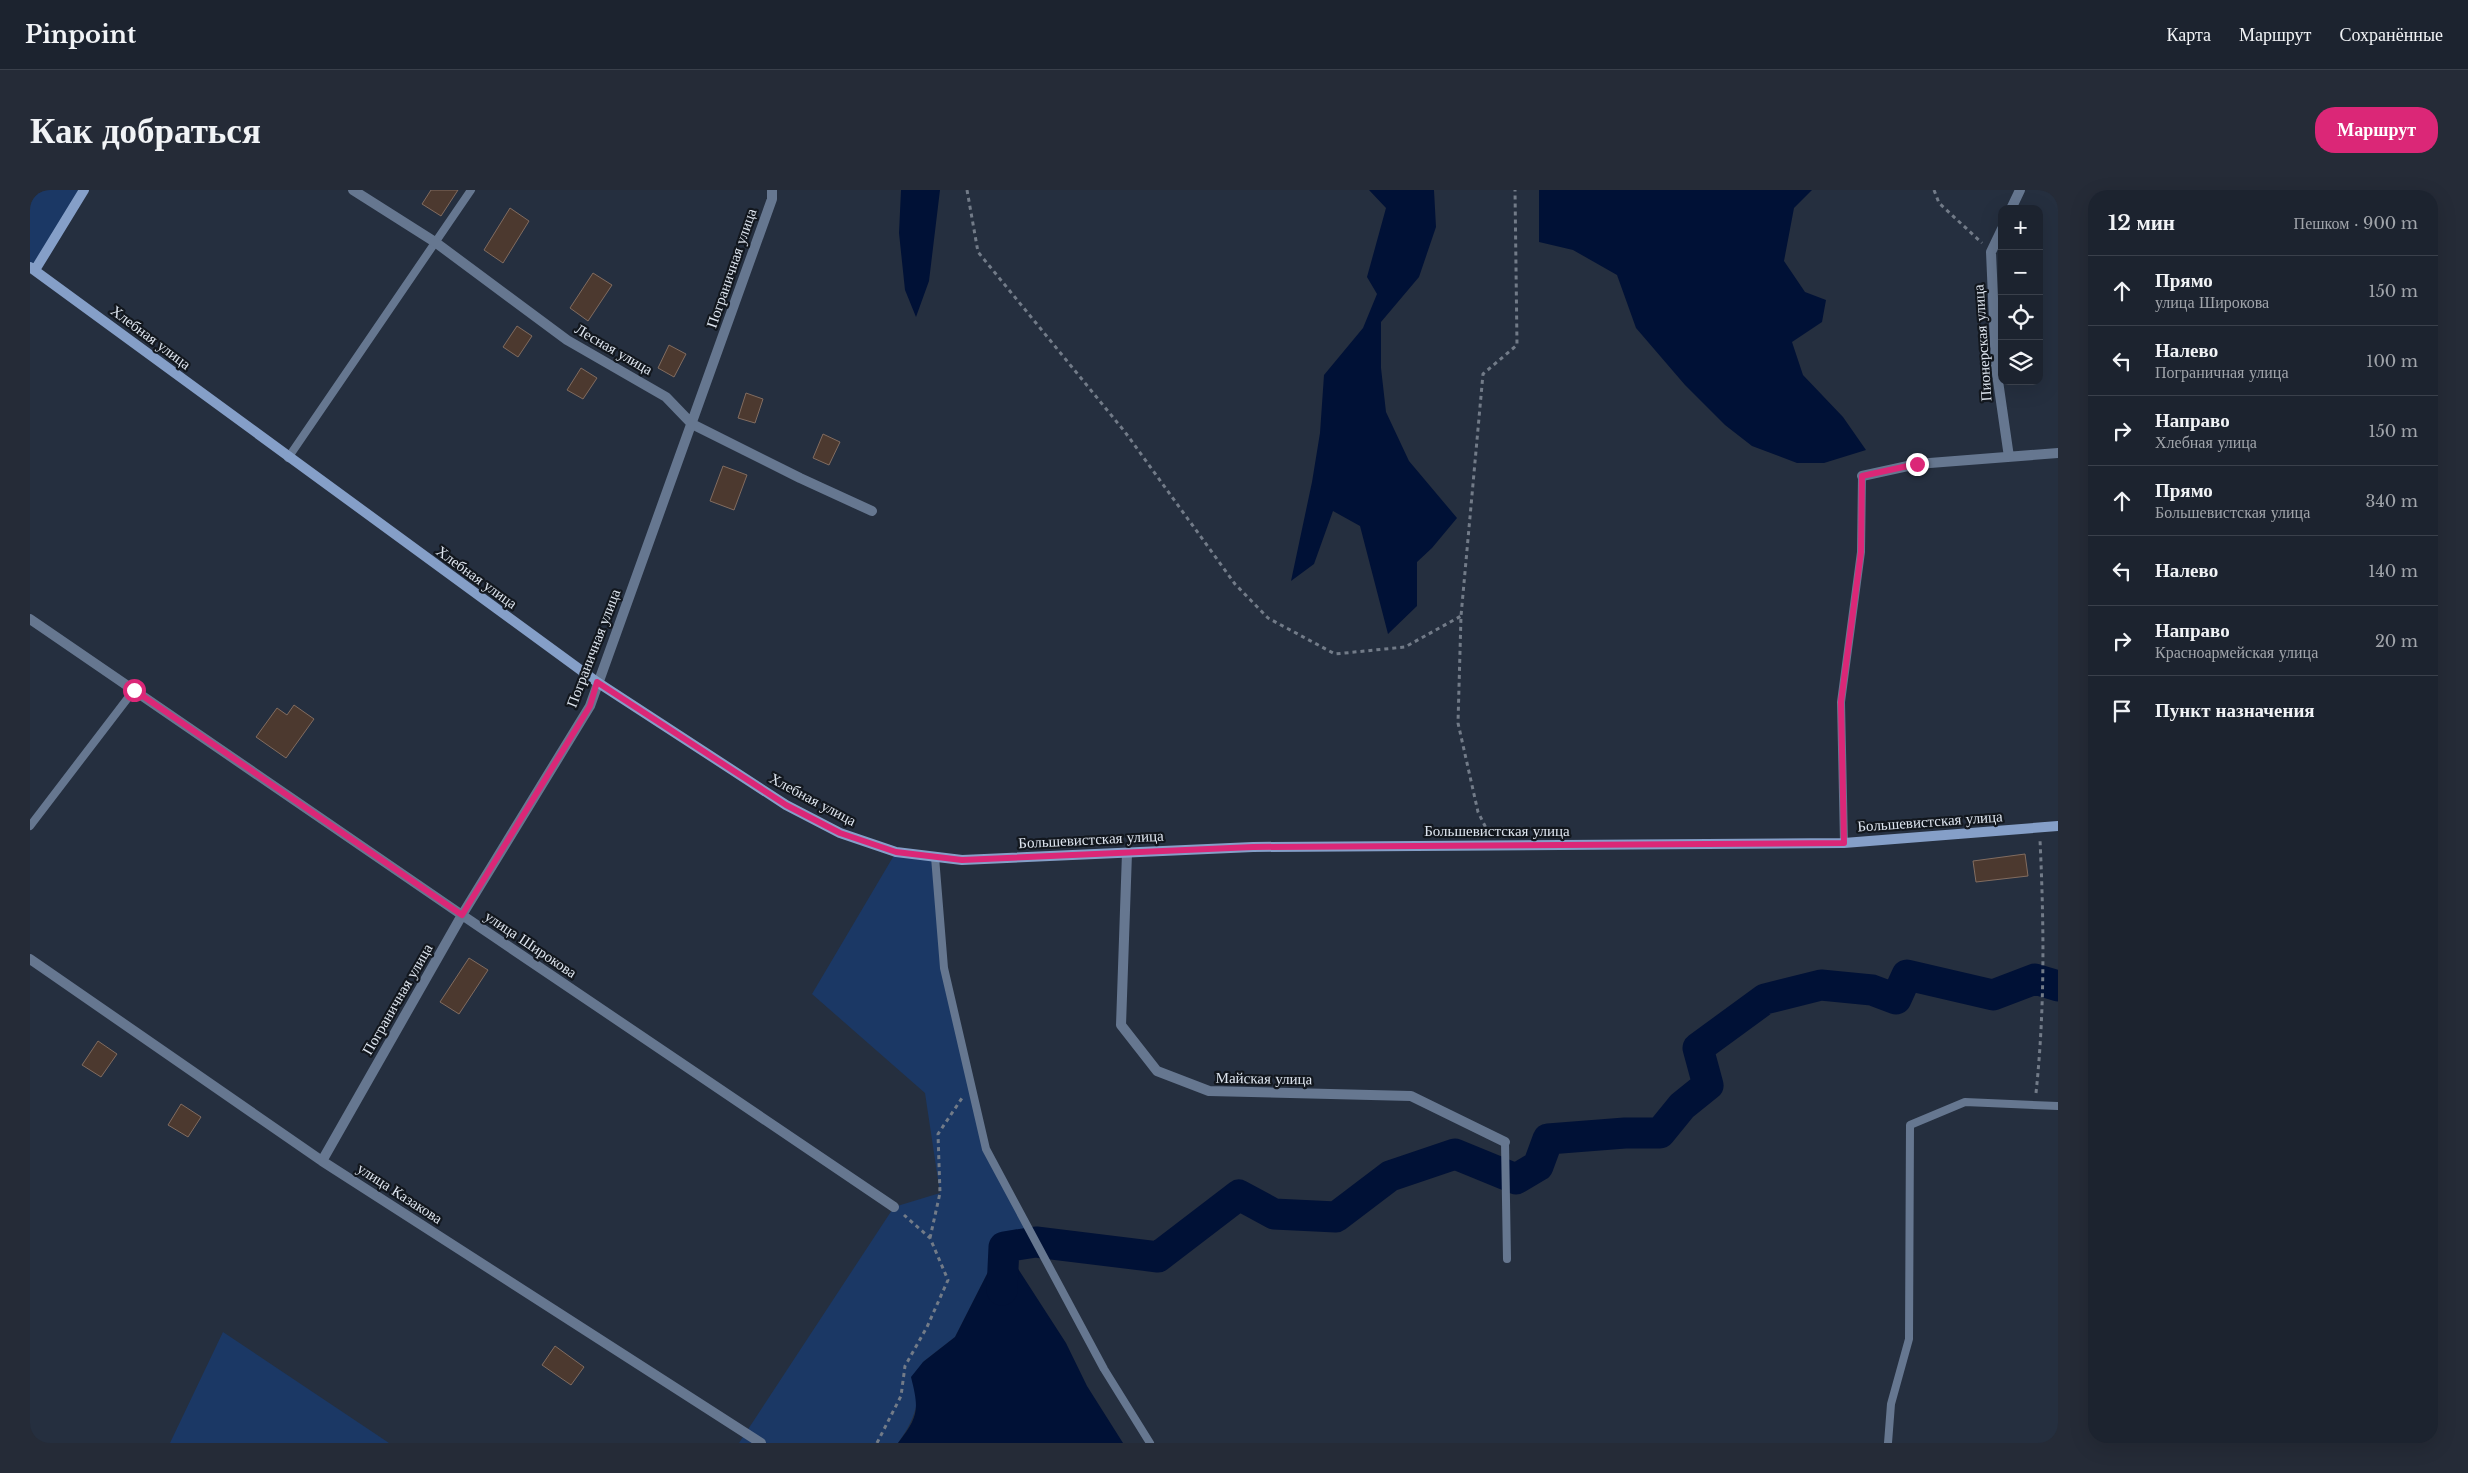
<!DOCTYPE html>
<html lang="ru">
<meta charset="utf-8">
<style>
body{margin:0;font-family:"Libre Baskerville",serif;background:#252b37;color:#f1f3f6}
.controls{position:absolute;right:15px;top:15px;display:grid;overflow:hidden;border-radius:10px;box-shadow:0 5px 20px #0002}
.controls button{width:45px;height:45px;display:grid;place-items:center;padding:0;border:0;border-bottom:1px solid #3a404b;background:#1c232f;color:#f1f3f6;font:25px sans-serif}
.stop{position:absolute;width:15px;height:15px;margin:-11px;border:4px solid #db2777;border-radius:50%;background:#fff}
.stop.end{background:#db2777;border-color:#fff;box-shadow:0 1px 5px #0008}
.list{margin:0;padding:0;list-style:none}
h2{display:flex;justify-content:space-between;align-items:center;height:65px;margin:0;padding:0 20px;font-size:21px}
h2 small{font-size:16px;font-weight:400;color:#a0a4aa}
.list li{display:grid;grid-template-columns:32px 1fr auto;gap:15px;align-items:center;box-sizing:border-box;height:70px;padding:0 20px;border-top:1px solid #3a404b}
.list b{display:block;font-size:19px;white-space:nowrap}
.list p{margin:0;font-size:16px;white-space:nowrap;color:#a0a4aa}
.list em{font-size:16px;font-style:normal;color:#a0a4aa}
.icon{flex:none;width:28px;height:28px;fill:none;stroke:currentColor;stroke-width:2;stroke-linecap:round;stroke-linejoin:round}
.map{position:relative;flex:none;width:2028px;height:1253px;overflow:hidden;border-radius:20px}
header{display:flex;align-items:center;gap:30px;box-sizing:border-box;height:70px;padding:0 25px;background:#1c232f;border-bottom:1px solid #3a404b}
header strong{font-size:24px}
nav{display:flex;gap:28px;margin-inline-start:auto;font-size:18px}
.intro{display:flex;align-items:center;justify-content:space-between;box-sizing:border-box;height:120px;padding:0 30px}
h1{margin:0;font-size:35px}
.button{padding:12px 22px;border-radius:20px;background:#db2777;color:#fff;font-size:18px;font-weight:700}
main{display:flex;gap:30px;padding:0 30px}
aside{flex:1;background:#1c232f;border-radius:20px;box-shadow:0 5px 20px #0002}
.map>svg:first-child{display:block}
.green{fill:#1b3865}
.water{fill:#001136}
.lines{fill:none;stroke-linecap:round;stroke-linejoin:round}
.river{stroke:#001136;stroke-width:31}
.building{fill:#4c392f;stroke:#816c60}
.path{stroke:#727b88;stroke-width:3;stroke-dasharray:4 4;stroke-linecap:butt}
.lane{stroke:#667790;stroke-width:8}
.street{stroke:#667790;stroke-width:10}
.secondary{stroke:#859fc8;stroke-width:10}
.route{stroke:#db2777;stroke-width:6}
.labels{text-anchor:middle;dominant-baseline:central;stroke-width:4.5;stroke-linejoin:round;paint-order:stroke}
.street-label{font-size:15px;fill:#dee5ef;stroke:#12171e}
</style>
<header>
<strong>Pinpoint</strong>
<nav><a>Карта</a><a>Маршрут</a><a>Сохранённые</a></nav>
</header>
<div class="intro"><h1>Как добраться</h1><a class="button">Маршрут</a></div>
<main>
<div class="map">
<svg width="2028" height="1253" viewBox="0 0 2028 1253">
<rect width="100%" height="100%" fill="#252f3f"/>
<!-- green -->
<path class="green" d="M0 0H54L5 80 0 77Z
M866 662 905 667 914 778 956 959 1006 1052 974 1057 957 1084 925 1147 893 1172C889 1205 889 1225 868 1253H709L864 1017 910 1003 895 903 782 804Z
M193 1142 359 1253H140Z"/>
<!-- water -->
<path class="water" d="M871 0H910L899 91 886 127 875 100 869 43Z
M1339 0H1404L1406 37 1389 87 1351 132V178L1356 222 1379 271 1427 328 1402 358 1387 372V416L1358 444 1330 336 1303 321 1284 374 1261 391 1282 292 1290 243 1294 185 1333 138 1347 104 1337 87 1356 18Z
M1509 0H1782L1764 18 1754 71 1775 102 1796 110 1792 132 1762 152 1773 185 1813 227 1836 260 1794 273H1767L1722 256 1695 235 1655 195 1606 138 1587 85 1543 60 1509 52Z
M974 1057 1036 1153 1057 1196 1093 1253H868C889 1226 889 1219 881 1187L893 1172 925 1147 957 1084Z"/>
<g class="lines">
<!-- river -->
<path class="river" d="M972 1100 974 1057 1006 1052 1128 1067 1209 1005 1244 1024 1306 1027 1360 986 1425 964 1486 989 1508 976 1518 949 1595 943H1630L1652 916 1678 895 1668 858 1735 809 1791 795 1842 800 1866 809 1877 785 1963 805 2005 789 2028 796"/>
</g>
<!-- building -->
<path class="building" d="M401 0H428L411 26 392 14Z
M480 18 499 31 473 73 454 60Z
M563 83 582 95 558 131 540 118Z
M487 136 502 146 488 167 473 157Z
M639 155 656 164 644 187 628 178Z
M551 178 567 188 553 209 537 200Z
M716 203 733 209 725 233 708 228Z
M793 244 810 252 799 275 783 268Z
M693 276 717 285 704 320 680 311Z
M264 515 284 529 256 568 226 547 247 518 257 525Z
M1995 664 1998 686 1946 692 1943 671Z
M439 768 458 780 429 824 410 812Z
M68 851 87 864 71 887 52 875Z
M151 914 171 927 158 947 138 935Z
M525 1156 554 1177 541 1195 512 1175Z"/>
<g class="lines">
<!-- path -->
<path class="path" d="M937 0 948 62 1095 242 1205 394 1238 428 1305 464 1375 457 1431 426
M1904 0 1909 13 1952 53
M1459 644 1448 622 1428 533 1431 426 1453 184 1487 155 1485 0
M2006 903C2015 818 2014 735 2010 650
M900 1048 910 1003 908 944 932 908
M847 1253 871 1206 875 1176 897 1137 918 1090 900 1048 874 1025"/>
<!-- lane -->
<path class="lane" d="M258 268 441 0
M0 636 104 500
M1814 653 1811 512 1831 362 1832 286
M905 667 914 778 956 959 1074 1179 1120 1253
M1475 952 1477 1069
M1858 1253 1861 1214 1879 1149 1880 935 1935 912 2028 916"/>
<!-- street -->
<path class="street" d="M323 0 405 52 537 150 636 207 662 234 770 288 842 321
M1981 19 1990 0
M1972 39 1961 62 1966 177 1979 267
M1832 286 1887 274 2028 263
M0 429 432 725 864 1017
M1097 663 1091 835 1127 881 1179 901 1381 906 1475 952
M0 769 292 971 731 1253
M292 971 432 725 560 516 742 9V0"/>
<!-- secondary -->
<path class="secondary" d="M0 77 567 492 756 615 810 643 866 662 932 670 1223 657 1814 653 2028 636
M5 80 54 0"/>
</g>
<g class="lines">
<!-- route -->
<path class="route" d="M104 500 432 725 560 516 567 492 756 615 810 643 866 662 932 670 1223 657 1814 653 1811 512 1831 362 1832 286 1887 274"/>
</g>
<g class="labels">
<!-- street labels -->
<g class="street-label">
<text transform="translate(701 78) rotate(-71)">Пограничная улица</text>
<text transform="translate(121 147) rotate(37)">Хлебная улица</text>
<text transform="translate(1952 153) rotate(-94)">Пионерская улица</text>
<text transform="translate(584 159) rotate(30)">Лесная улица</text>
<text transform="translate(447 387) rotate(36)">Хлебная улица</text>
<text transform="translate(563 458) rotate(-69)">Пограничная улица</text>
<text transform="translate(783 609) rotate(28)">Хлебная улица</text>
<text transform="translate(1900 631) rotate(-4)">Большевистская улица</text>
<text x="1467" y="640">Большевистская улица</text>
<text transform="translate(1061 649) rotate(-3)">Большевистская улица</text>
<text transform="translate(501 754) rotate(34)">улица Широкова</text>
<text transform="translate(367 809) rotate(-60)">Пограничная улица</text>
<text transform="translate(1234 888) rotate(1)">Майская улица</text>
<text transform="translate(370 1003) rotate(33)">улица Казакова</text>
</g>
</g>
</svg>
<div class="controls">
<button>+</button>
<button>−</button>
<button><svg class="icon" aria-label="locate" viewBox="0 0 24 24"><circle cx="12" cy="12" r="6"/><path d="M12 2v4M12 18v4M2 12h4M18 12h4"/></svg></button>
<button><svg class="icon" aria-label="layers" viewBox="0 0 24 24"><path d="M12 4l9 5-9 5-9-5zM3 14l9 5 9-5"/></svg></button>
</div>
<div class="stop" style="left:104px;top:500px"></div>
<div class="stop end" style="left:1887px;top:274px"></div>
</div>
<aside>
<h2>12 мин<small>Пешком · 900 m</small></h2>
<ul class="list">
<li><svg class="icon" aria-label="ahead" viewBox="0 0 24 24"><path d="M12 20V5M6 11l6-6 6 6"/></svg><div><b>Прямо</b><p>улица Широкова</p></div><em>150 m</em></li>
<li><svg class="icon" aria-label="left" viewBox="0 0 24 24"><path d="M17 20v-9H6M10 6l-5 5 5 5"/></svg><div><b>Налево</b><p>Пограничная улица</p></div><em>100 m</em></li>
<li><svg class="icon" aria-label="right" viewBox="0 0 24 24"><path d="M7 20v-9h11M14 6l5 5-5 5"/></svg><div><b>Направо</b><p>Хлебная улица</p></div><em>150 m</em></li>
<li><svg class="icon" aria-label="ahead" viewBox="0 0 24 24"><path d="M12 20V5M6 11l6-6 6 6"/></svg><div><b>Прямо</b><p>Большевистская улица</p></div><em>340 m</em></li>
<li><svg class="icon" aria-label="left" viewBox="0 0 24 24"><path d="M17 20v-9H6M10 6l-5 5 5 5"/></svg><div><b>Налево</b></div><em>140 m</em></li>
<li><svg class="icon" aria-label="right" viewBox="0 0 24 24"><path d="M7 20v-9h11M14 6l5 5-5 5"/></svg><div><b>Направо</b><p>Красноармейская улица</p></div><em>20 m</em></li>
<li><svg class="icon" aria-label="arrive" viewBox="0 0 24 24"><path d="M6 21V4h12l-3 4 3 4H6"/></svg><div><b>Пункт назначения</b></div></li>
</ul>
</aside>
</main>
